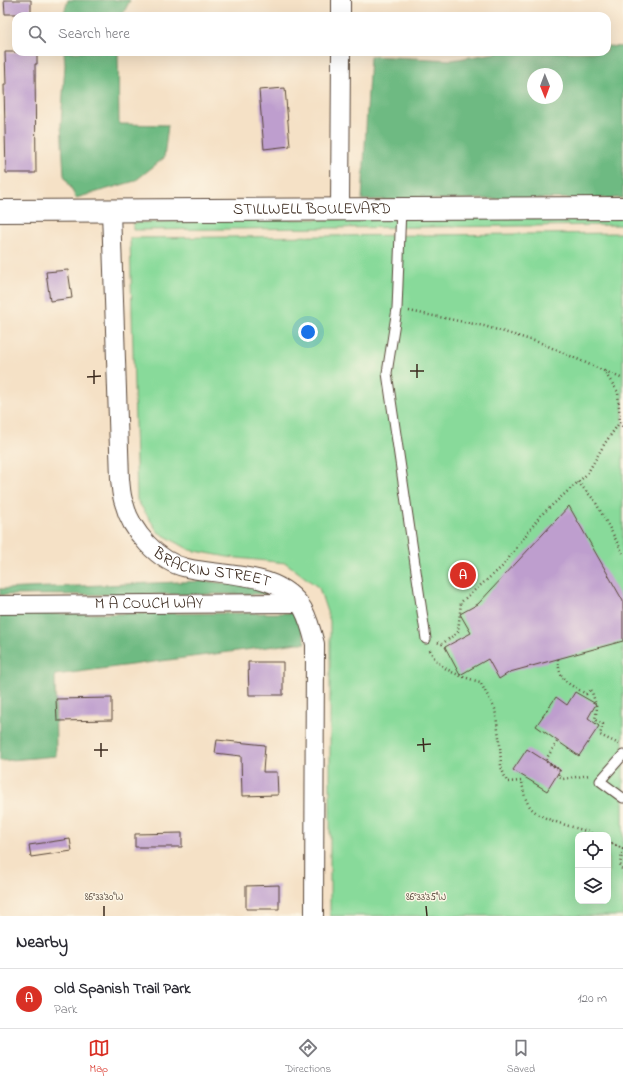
<!DOCTYPE html>
<meta charset="utf-8">
<style>
body{margin:0;font-family:"Indie Flower",sans-serif;background:#f2f2f3;color:#2b2b33}
.controls{position:absolute;right:12px;bottom:12px;display:grid;overflow:hidden;border-radius:8px;box-shadow:0 4px 16px #0002}
.controls button{width:36px;height:36px;display:grid;place-items:center;padding:0;border:0;border-bottom:1px solid #e1e1e2;background:#fff;color:#2b2b33;font:20px sans-serif}
.compass{position:absolute;left:527px;top:68px;width:36px;height:36px;border-radius:50%;background:#fff;box-shadow:0 4px 16px #0002;rotate:179deg}
.you{position:absolute;left:308px;top:332px;width:14px;height:14px;margin:-10px;border:3px solid #fff;border-radius:50%;background:#1a73e8;box-shadow:0 0 0 6px #1a73e833}
.badge{display:grid;place-items:center;width:26px;height:26px;border-radius:50%;background:#d93025;color:#fff;font-size:13px;font-weight:700}
.pin{position:absolute;translate:-50% -50%;border:2px solid #fff;box-shadow:0 1px 4px #0006}
.list{margin:0;padding:0;list-style:none}
h2{display:flex;justify-content:space-between;align-items:center;height:52px;margin:0;padding:0 16px;font-size:17px}
h2 small{font-size:13px;font-weight:400;color:#7c7c81}
.list li{display:grid;grid-template-columns:26px 1fr auto;gap:12px;align-items:center;box-sizing:border-box;height:60px;padding:0 16px;border-top:1px solid #e1e1e2}
.list b{display:block;font-size:15px;white-space:nowrap}
.list p{margin:0;font-size:13px;white-space:nowrap;color:#7c7c81}
.list em{font-size:13px;font-style:normal;color:#7c7c81}
.icon{flex:none;width:22px;height:22px;fill:none;stroke:currentColor;stroke-width:2;stroke-linecap:round;stroke-linejoin:round}
.map{position:relative;flex:none;width:623px;height:916px;overflow:hidden}
.search{position:absolute;background:#fff;box-shadow:0 4px 16px #0002;left:12px;right:12px;top:12px;height:44px;display:flex;align-items:center;gap:10px;box-sizing:border-box;padding:0 14px;border-radius:12px;color:#7c7c81;font-size:15px}
.sheet{height:112px;background:#fff}
nav{display:flex;justify-content:space-around;align-items:center;box-sizing:border-box;height:56px;border-top:1px solid #e1e1e2;background:#fff;font-size:11px;color:#7c7c81}
nav a{display:grid;justify-items:center;gap:2px}
nav .on{color:#d93025}
.map>svg:first-child{display:block}
.green{fill:#88da9a;stroke:#62825c;fill-rule:evenodd}
.forest{fill:#6eba82;stroke:#547250;fill-rule:evenodd}
.building{fill:#be9ece}
.lines{fill:none;stroke-linecap:round;stroke-linejoin:round}
.lane-casing{stroke:#574537;stroke-width:11}
.street-casing{stroke:#574537;stroke-width:20}
.secondary-casing{stroke:#574537;stroke-width:24}
.path{stroke:#574537;stroke-width:2.5;stroke-dasharray:1 3;stroke-linecap:butt}
.lane{stroke:#fff;stroke-width:9}
.street{stroke:#fff;stroke-width:18}
.secondary{stroke:#fff;stroke-width:22}
.ticks{fill:none;stroke:#3b2a1e;stroke-width:1.5}
.labels{text-anchor:middle;dominant-baseline:central;stroke-width:3;stroke-linejoin:round;paint-order:stroke}
.street-label{font-size:16px;fill:#3b2a1e;stroke:#fcf5e5}
.ticks-label{font-size:10px;text-anchor:middle;fill:#3b2a1e;stroke:#fcf5e5;stroke-width:3;stroke-linejoin:round;paint-order:stroke}
</style>
<div class="map">
<svg width="623" height="916" viewBox="0 0 623 916">
<rect width="100%" height="100%" fill="#fcf5e5"/>
<filter id="ink" filterUnits="userSpaceOnUse"><feTurbulence type="fractalNoise" baseFrequency=".025" numOctaves="2"/><feDisplacementMap in="SourceGraphic" scale="8" xChannelSelector="R" yChannelSelector="G"/><feConvolveMatrix kernelMatrix="1 2 1 2 8 2 1 2 1" color-interpolation-filters="sRGB"/></filter>
<filter id="wash" filterUnits="userSpaceOnUse"><feTurbulence type="fractalNoise" baseFrequency=".012" numOctaves="4" result="noise"/><feDisplacementMap in="SourceGraphic" scale="16" xChannelSelector="R" yChannelSelector="G"/><feGaussianBlur stdDeviation="0.9" result="paint"/><feColorMatrix in="noise" values="0 0 0 0 0 0 0 0 0 0 0 0 0 0 0 0 0 1.4 0 .05"/><feComposite in="paint" operator="in"/></filter>
<g filter="url(#wash)">
<rect width="100%" height="100%" fill="#f5e1c6"/>
<!-- green -->
<path class="green" d="M623 217V225L133 230V223L199 220Z
M623 233V916H330V621L319 588 286 563 228 557 190 550 158 532 137 500 130 238ZM578 835H608V901H578Z"/>
<!-- forest -->
<path class="forest" d="M68 0H130L122 16H63Z
M607 46 623 47V198L362 200 370 56 452 60 502 52H607ZM533 74H557V98H533Z
M64 52H118L119 124 168 125 164 158 135 181 76 198 64 175 61 124 65 65Z
M205 581 248 586 273 594 0 595V589Z
M294 613 302 629 306 643H298L55 675 56 756 0 761V614Z"/>
<g id="blocks">
<!-- building -->
<path class="building" d="M4 0H31V14H5Z
M5 52H37V64H35L36 173H6L4 85H6Z
M285 88 290 146 264 149 259 90Z
M68 270 72 298 50 301 46 272Z
M569 506 623 601V641L510 672 499 679 488 659 460 675 445 647 471 633 460 614 478 604Z
M248 662H283V695H249Z
M575 692 596 704 588 718 599 726 579 756 536 726 556 697 567 705Z
M112 698V720L57 721 56 699Z
M217 740 265 745 263 772H277L278 795 242 796 241 756 215 753Z
M527 749 560 770 547 791 513 770Z
M182 833V847H135V834Z
M70 839 72 851 31 857 29 845Z
M279 885V909H246V886Z"/>
</g>
</g>
<g filter="url(#ink)">
<use href="#blocks" fill-opacity="0" stroke="#574537" stroke-width="1"/>
<g class="lines">
<!-- lane casing -->
<g class="lane-casing">
<path id="lane" d="M401 208 397 309 387 373 426 639
M623 755 600 781 623 798"/>
</g>
<!-- street casing -->
<g class="street-casing">
<g id="street">
<path d="M341 16V0"/>
<path d="M340 209 341 52"/>
<path id="s1" d="M111 211 120 479C121 487 121 496 124 503 131 531 158 562 187 568 225 577 279 570 303 609 309 620 312 632 315 644L314 916"/>
<path id="s2" d="M0 605 298 603"/>
</g>
</g>
<!-- secondary casing -->
<g class="secondary-casing">
<g id="secondary">
<path id="s3" d="M0 211 623 208"/>
</g>
</g>
<!-- path -->
<path class="path" d="M409 311 484 326 541 343 604 371 618 392 620 422 605 443 587 474 540 516 503 566 461 602 458 632 442 644 436 642
M605 371 623 379
M620 422 623 428
M578 482 595 501 623 553
M430 650C438 670 460 676 480 682L495 709 500 744 501 767 507 782 522 781C523 790 525 801 531 808 545 823 577 826 595 835
M558 659C559 682 568 683 586 694L591 689 597 708 595 720 603 724 600 735 619 744
M557 742 545 761 560 770 558 775 563 779 590 775
M608 841 623 849 608 842
M623 849 620 864 623 872"/>
<!-- lane -->
<use href="#lane" class="lane"/>
<!-- street -->
<use href="#street" class="street"/>
<!-- secondary -->
<use href="#secondary" class="secondary"/>
</g>
</g>
<!-- ticks -->
<path class="ticks" d="M417 364V378M94 370V384M410 371H424M87 377 101 376M423 738 424 752M101 743V757M417 745 431 744M94 750H108M104 906V916M426 906 427 916"/>
<g class="labels">
<!-- street labels -->
<g class="street-label">
<text stroke="none"><textPath href="#s3" startOffset="312">STILLWELL BOULEVARD</textPath></text>
<text stroke="none"><textPath href="#s1" startOffset="411">BRACKIN STREET</textPath></text>
<text stroke="none"><textPath href="#s2" startOffset="149">M A COUCH WAY</textPath></text>
</g>
</g>
<g class="ticks-label">
<text x="104" y="900">86°33'30"W</text>
<text x="426" y="900">86°33'35"W</text>
</g>
</svg>
<div class="controls">
<button><svg class="icon" aria-label="locate" viewBox="0 0 24 24"><circle cx="12" cy="12" r="6"/><path d="M12 2v4M12 18v4M2 12h4M18 12h4"/></svg></button>
<button><svg class="icon" aria-label="layers" viewBox="0 0 24 24"><path d="M12 4l9 5-9 5-9-5zM3 14l9 5 9-5"/></svg></button>
</div>
<svg class="compass" viewBox="-18 -18 36 36"><path d="M0-13l5 13h-10z" fill="#e53935"/><path d="M0 13l5-13h-10z" fill="#7c7c81"/></svg>
<div class="you"></div>
<div class="pin badge" style="left:463px;top:575px">A</div>
<div class="search"><svg class="icon" aria-label="search" viewBox="0 0 24 24"><circle cx="10" cy="10" r="6"/><path d="M15 15l6 6"/></svg>Search here</div>
</div>
<section class="sheet">
<h2>Nearby<small></small></h2>
<ul class="list">
<li><span class="badge">A</span><div><b>Old Spanish Trail Park</b><p>Park</p></div><em>120 m</em></li>
</ul>
</section>
<nav>
<a class="on"><svg class="icon" aria-label="map" viewBox="0 0 24 24"><path d="M3 6l6-2 6 2 6-2v14l-6 2-6-2-6 2zM9 4v14M15 6v14"/></svg>Map</a>
<a><svg class="icon" aria-label="directions" viewBox="0 0 24 24"><path d="M12 3l9 9-9 9-9-9zM9 14v-3h6M13 9l2 2-2 2"/></svg>Directions</a>
<a><svg class="icon" aria-label="saved" viewBox="0 0 24 24"><path d="M7 4h10v16l-5-4-5 4z"/></svg>Saved</a>
</nav>
